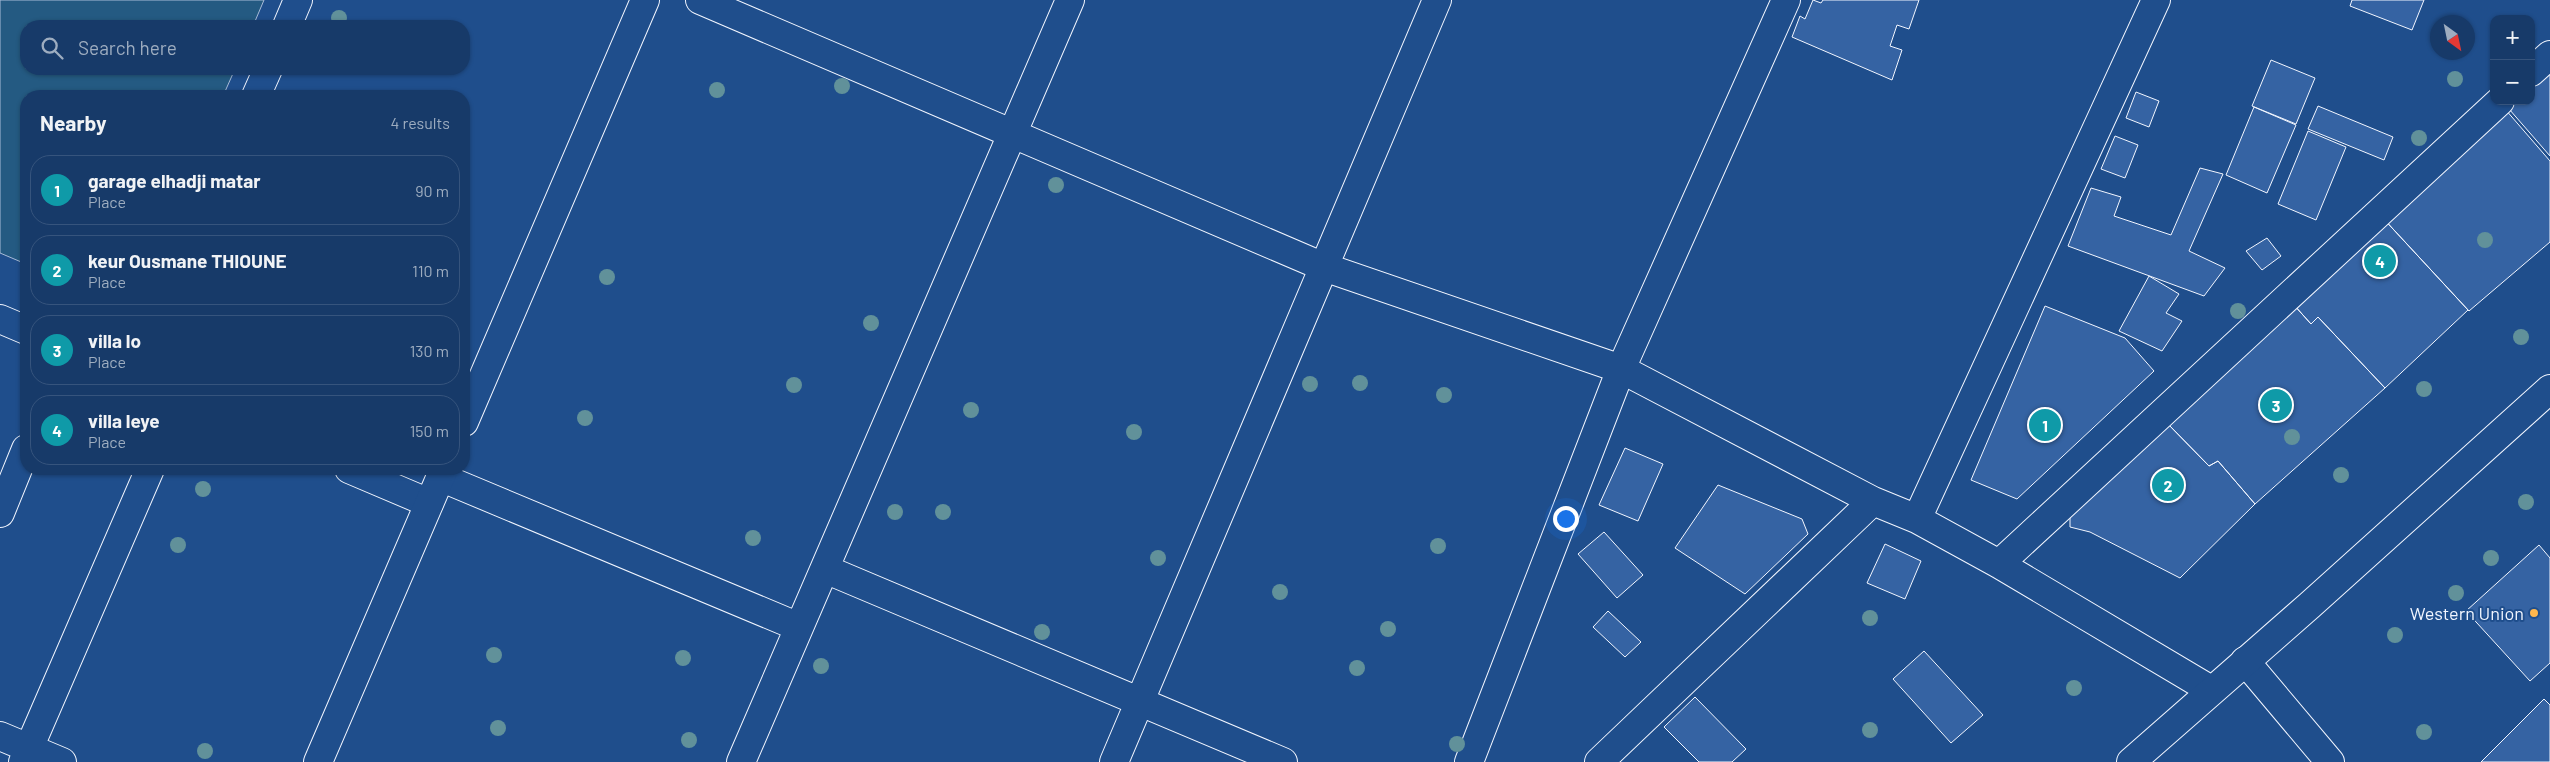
<!DOCTYPE html>
<meta charset="utf-8">
<style>
body{margin:0;font-family:Barlow,sans-serif;background:#244571;color:#f1f3f6}
.controls{position:absolute;right:15px;top:15px;display:grid;overflow:hidden;border-radius:10px;box-shadow:0 1px 4px #0004}
.controls button{width:45px;height:45px;display:grid;place-items:center;padding:0;border:0;border-bottom:1px solid #36547d;background:#173a69;color:#f1f3f6;font:25px sans-serif}
.compass{position:absolute;left:2430px;top:15px;width:45px;height:45px;border-radius:50%;background:#173a69;box-shadow:0 1px 4px #0004;rotate:147deg}
.you{position:absolute;left:1565px;top:518px;width:18px;height:18px;margin:-12px;border:4px solid #fff;border-radius:50%;background:#1a73e8;box-shadow:0 0 0 8px #1a73e833}
.badge{display:grid;place-items:center;width:32px;height:32px;border-radius:50%;background:#ffb74d;color:#fff;font-size:16px;font-weight:700}
.pin{position:absolute;translate:-50% -50%;border:2px solid #fff;box-shadow:0 1px 5px #0006}
.list{margin:0;padding:0;list-style:none}
h2{display:flex;justify-content:space-between;align-items:center;height:65px;margin:0;padding:0 20px;font-size:21px}
h2 small{font-size:16px;font-weight:400;color:#9eadc0}
.list li{display:grid;grid-template-columns:32px 1fr auto;gap:15px;align-items:center;box-sizing:border-box;height:70px;margin:0 10px 10px;padding:0 10px;border:1px solid #36547d;border-radius:20px}
.list b{display:block;font-size:19px;white-space:nowrap}
.list p{margin:0;font-size:16px;white-space:nowrap;color:#9eadc0}
.list em{font-size:16px;font-style:normal;color:#9eadc0}
.icon{flex:none;width:28px;height:28px;fill:none;stroke:currentColor;stroke-width:2;stroke-linecap:round;stroke-linejoin:round}
.map{position:relative;flex:none;width:2550px;height:762px;overflow:hidden}
.search{position:absolute;background:#173a69;box-shadow:0 1px 4px #0004;left:20px;top:20px;width:450px;height:55px;display:flex;align-items:center;gap:12px;box-sizing:border-box;padding:0 18px;border-radius:20px;color:#9eadc0;font-size:19px}
.panel{position:absolute;background:#173a69;box-shadow:0 1px 4px #0004;left:20px;top:90px;width:450px;height:385px;border-radius:20px}
.map>svg:first-child{display:block}
.green{fill:#245a82;stroke:#a8bbd7}
.building{fill:#3563a3;stroke:#f2f6ff}
.lines{fill:none;stroke-linecap:round;stroke-linejoin:round}
.minor-casing{stroke:#f2f6ff;stroke-width:30}
.major-casing{stroke:#f2f6ff;stroke-width:30}
.highway-casing{stroke:#f2f6ff;stroke-width:30}
.minor{stroke:#1f4e8c;stroke-width:28}
.major{stroke:#1f4e8c;stroke-width:28}
.highway{stroke:#1f4e8c;stroke-width:28}
.tree{fill:#61919a}
.poi-dot{fill:#ffb74d;stroke:#1f4e8c;stroke-width:2}
.labels{text-anchor:middle;dominant-baseline:central;stroke-width:4;stroke-linejoin:round;paint-order:stroke}
.poi-label{font-size:18px;fill:#f2f6ff;stroke:#1f4e8c;text-anchor:end}
</style>
<div class="map">
<svg width="2550" height="762" viewBox="0 0 2550 762">
<rect width="100%" height="100%" fill="#1f4e8c"/>
<!-- green -->
<path class="green" d="M0 0H264L253 26H26V69H235L223 96H26V264L0 253Z"/>
<!-- building -->
<path class="building" d="M1813 0 1821 3 1823 0H1919L1909 29 1897 25 1890 46 1902 50 1892 80 1792 37 1800 16 1805 19Z
M2352 0H2424L2412 30 2350 6Z
M2271 60 2315 78 2296 124 2252 106Z
M2550 72V156L2509 109 2517 101H2531V89Z
M2136 92 2159 101 2149 127 2126 118Z
M2318 106 2393 137 2384 160 2308 129Z
M2254 107 2296 125 2267 193 2226 175Z
M2505 109 2550 161V242L2469 311 2381 216Z
M2308 131 2346 147 2316 220 2278 204Z
M2115 136 2138 145 2125 178 2101 169Z
M2200 168 2223 174 2189 251 2225 268 2204 296 2068 246 2091 188 2121 197 2114 216 2171 235Z
M2381 216 2468 310 2385 388 2318 317 2311 324 2294 305Z
M2267 238 2281 256 2262 270 2246 251Z
M2149 276 2179 294 2166 313 2182 321 2162 351 2119 331Z
M2294 305 2311 324 2318 317 2385 388 2255 504 2218 461 2209 466 2167 423Z
M2045 306 2125 338 2154 371 2017 499 1971 480Z
M2167 423 2209 466 2218 461 2255 504 2180 578 2090 532 2070 527V510Z
M1625 448 1663 464 1638 521 1599 505Z
M1718 485 1802 519 1808 534 1745 594 1675 548Z
M1604 532 1643 575 1617 598 1578 554Z
M1885 544 1921 561 1905 599 1867 583Z
M2539 545 2550 558V663L2530 681 2466 611Z
M1608 611 1641 642 1625 657 1593 627Z
M1924 651 1983 715 1951 743 1893 679Z
M1695 697 1746 749 1732 762H1699L1664 727Z
M2544 699 2550 705V762H2481Z"/>
<g class="lines">
<!-- minor casing -->
<g class="minor-casing">
<path id="minor" d="M700 0 1324 267 1621 369 1873 501 1917 519 1999 564 2211 690
M287 26 298 0
M2531 72 2550 55
M256 96 268 69
M0 319 26 330
M349 469 429 503
M440 477 799 627
M0 513 26 449
M1917 519 2156 0
M1999 564 2500 101
M825 569 1283 762
M2245 661 2330 762
M0 736 62 762
M23 762 150 469
M741 762 1070 0
M1114 762 1437 0
M1469 762 1621 369 1786 0
M1599 762 1873 501"/>
</g>
<!-- major casing -->
<g class="major-casing">
<path id="major" d="M464 422 645 0
M318 762 444 469"/>
</g>
<!-- highway casing -->
<g class="highway-casing">
<path id="highway" d="M2131 762 2310 605 2550 389"/>
</g>
<!-- minor -->
<use href="#minor" class="minor"/>
<!-- major -->
<use href="#major" class="major"/>
<!-- highway -->
<use href="#highway" class="highway"/>
</g>
<!-- trees -->
<g class="tree">
<circle cx="339" cy="18" r="8"/>
<circle cx="2455" cy="79" r="8"/>
<circle cx="842" cy="86" r="8"/>
<circle cx="717" cy="90" r="8"/>
<circle cx="2419" cy="138" r="8"/>
<circle cx="1056" cy="185" r="8"/>
<circle cx="2485" cy="240" r="8"/>
<circle cx="607" cy="277" r="8"/>
<circle cx="2238" cy="311" r="8"/>
<circle cx="871" cy="323" r="8"/>
<circle cx="2521" cy="337" r="8"/>
<circle cx="1360" cy="383" r="8"/>
<circle cx="1310" cy="384" r="8"/>
<circle cx="794" cy="385" r="8"/>
<circle cx="2424" cy="389" r="8"/>
<circle cx="1444" cy="395" r="8"/>
<circle cx="971" cy="410" r="8"/>
<circle cx="585" cy="418" r="8"/>
<circle cx="1134" cy="432" r="8"/>
<circle cx="2292" cy="437" r="8"/>
<circle cx="2341" cy="475" r="8"/>
<circle cx="203" cy="489" r="8"/>
<circle cx="2526" cy="502" r="8"/>
<circle cx="895" cy="512" r="8"/>
<circle cx="943" cy="512" r="8"/>
<circle cx="753" cy="538" r="8"/>
<circle cx="178" cy="545" r="8"/>
<circle cx="1438" cy="546" r="8"/>
<circle cx="1158" cy="558" r="8"/>
<circle cx="2491" cy="558" r="8"/>
<circle cx="1280" cy="592" r="8"/>
<circle cx="2456" cy="593" r="8"/>
<circle cx="1870" cy="618" r="8"/>
<circle cx="1388" cy="629" r="8"/>
<circle cx="1042" cy="632" r="8"/>
<circle cx="2395" cy="635" r="8"/>
<circle cx="494" cy="655" r="8"/>
<circle cx="683" cy="658" r="8"/>
<circle cx="821" cy="666" r="8"/>
<circle cx="1357" cy="668" r="8"/>
<circle cx="2074" cy="688" r="8"/>
<circle cx="498" cy="728" r="8"/>
<circle cx="1870" cy="730" r="8"/>
<circle cx="2424" cy="732" r="8"/>
<circle cx="689" cy="740" r="8"/>
<circle cx="1457" cy="744" r="8"/>
<circle cx="205" cy="751" r="8"/>
</g>
<!-- markers -->
<circle class="poi-dot" cx="2534" cy="613" r="5"/>
<g class="labels">
<!-- poi labels -->
<g class="poi-label">
<text x="2524" y="613">Western Union</text>
</g>
</g>
</svg>
<div class="controls">
<button>+</button>
<button>−</button>
</div>
<svg class="compass" viewBox="-18 -18 36 36"><path d="M0-13l5 13h-10z" fill="#e53935"/><path d="M0 13l5-13h-10z" fill="#9eadc0"/></svg>
<div class="you"></div>
<div class="pin badge" style="left:2045px;top:425px;background:#0f9aa8">1</div>
<div class="pin badge" style="left:2168px;top:485px;background:#0f9aa8">2</div>
<div class="pin badge" style="left:2276px;top:405px;background:#0f9aa8">3</div>
<div class="pin badge" style="left:2380px;top:261px;background:#0f9aa8">4</div>
<div class="search"><svg class="icon" aria-label="search" viewBox="0 0 24 24"><circle cx="10" cy="10" r="6"/><path d="M15 15l6 6"/></svg>Search here</div>
<section class="panel">
<h2>Nearby<small>4 results</small></h2>
<ul class="list">
<li><span class="badge" style="background:#0f9aa8">1</span><div><b>garage elhadji matar</b><p>Place</p></div><em>90 m</em></li>
<li><span class="badge" style="background:#0f9aa8">2</span><div><b>keur Ousmane THIOUNE</b><p>Place</p></div><em>110 m</em></li>
<li><span class="badge" style="background:#0f9aa8">3</span><div><b>villa lo</b><p>Place</p></div><em>130 m</em></li>
<li><span class="badge" style="background:#0f9aa8">4</span><div><b>villa leye</b><p>Place</p></div><em>150 m</em></li>
</ul>
</section>
</div>
